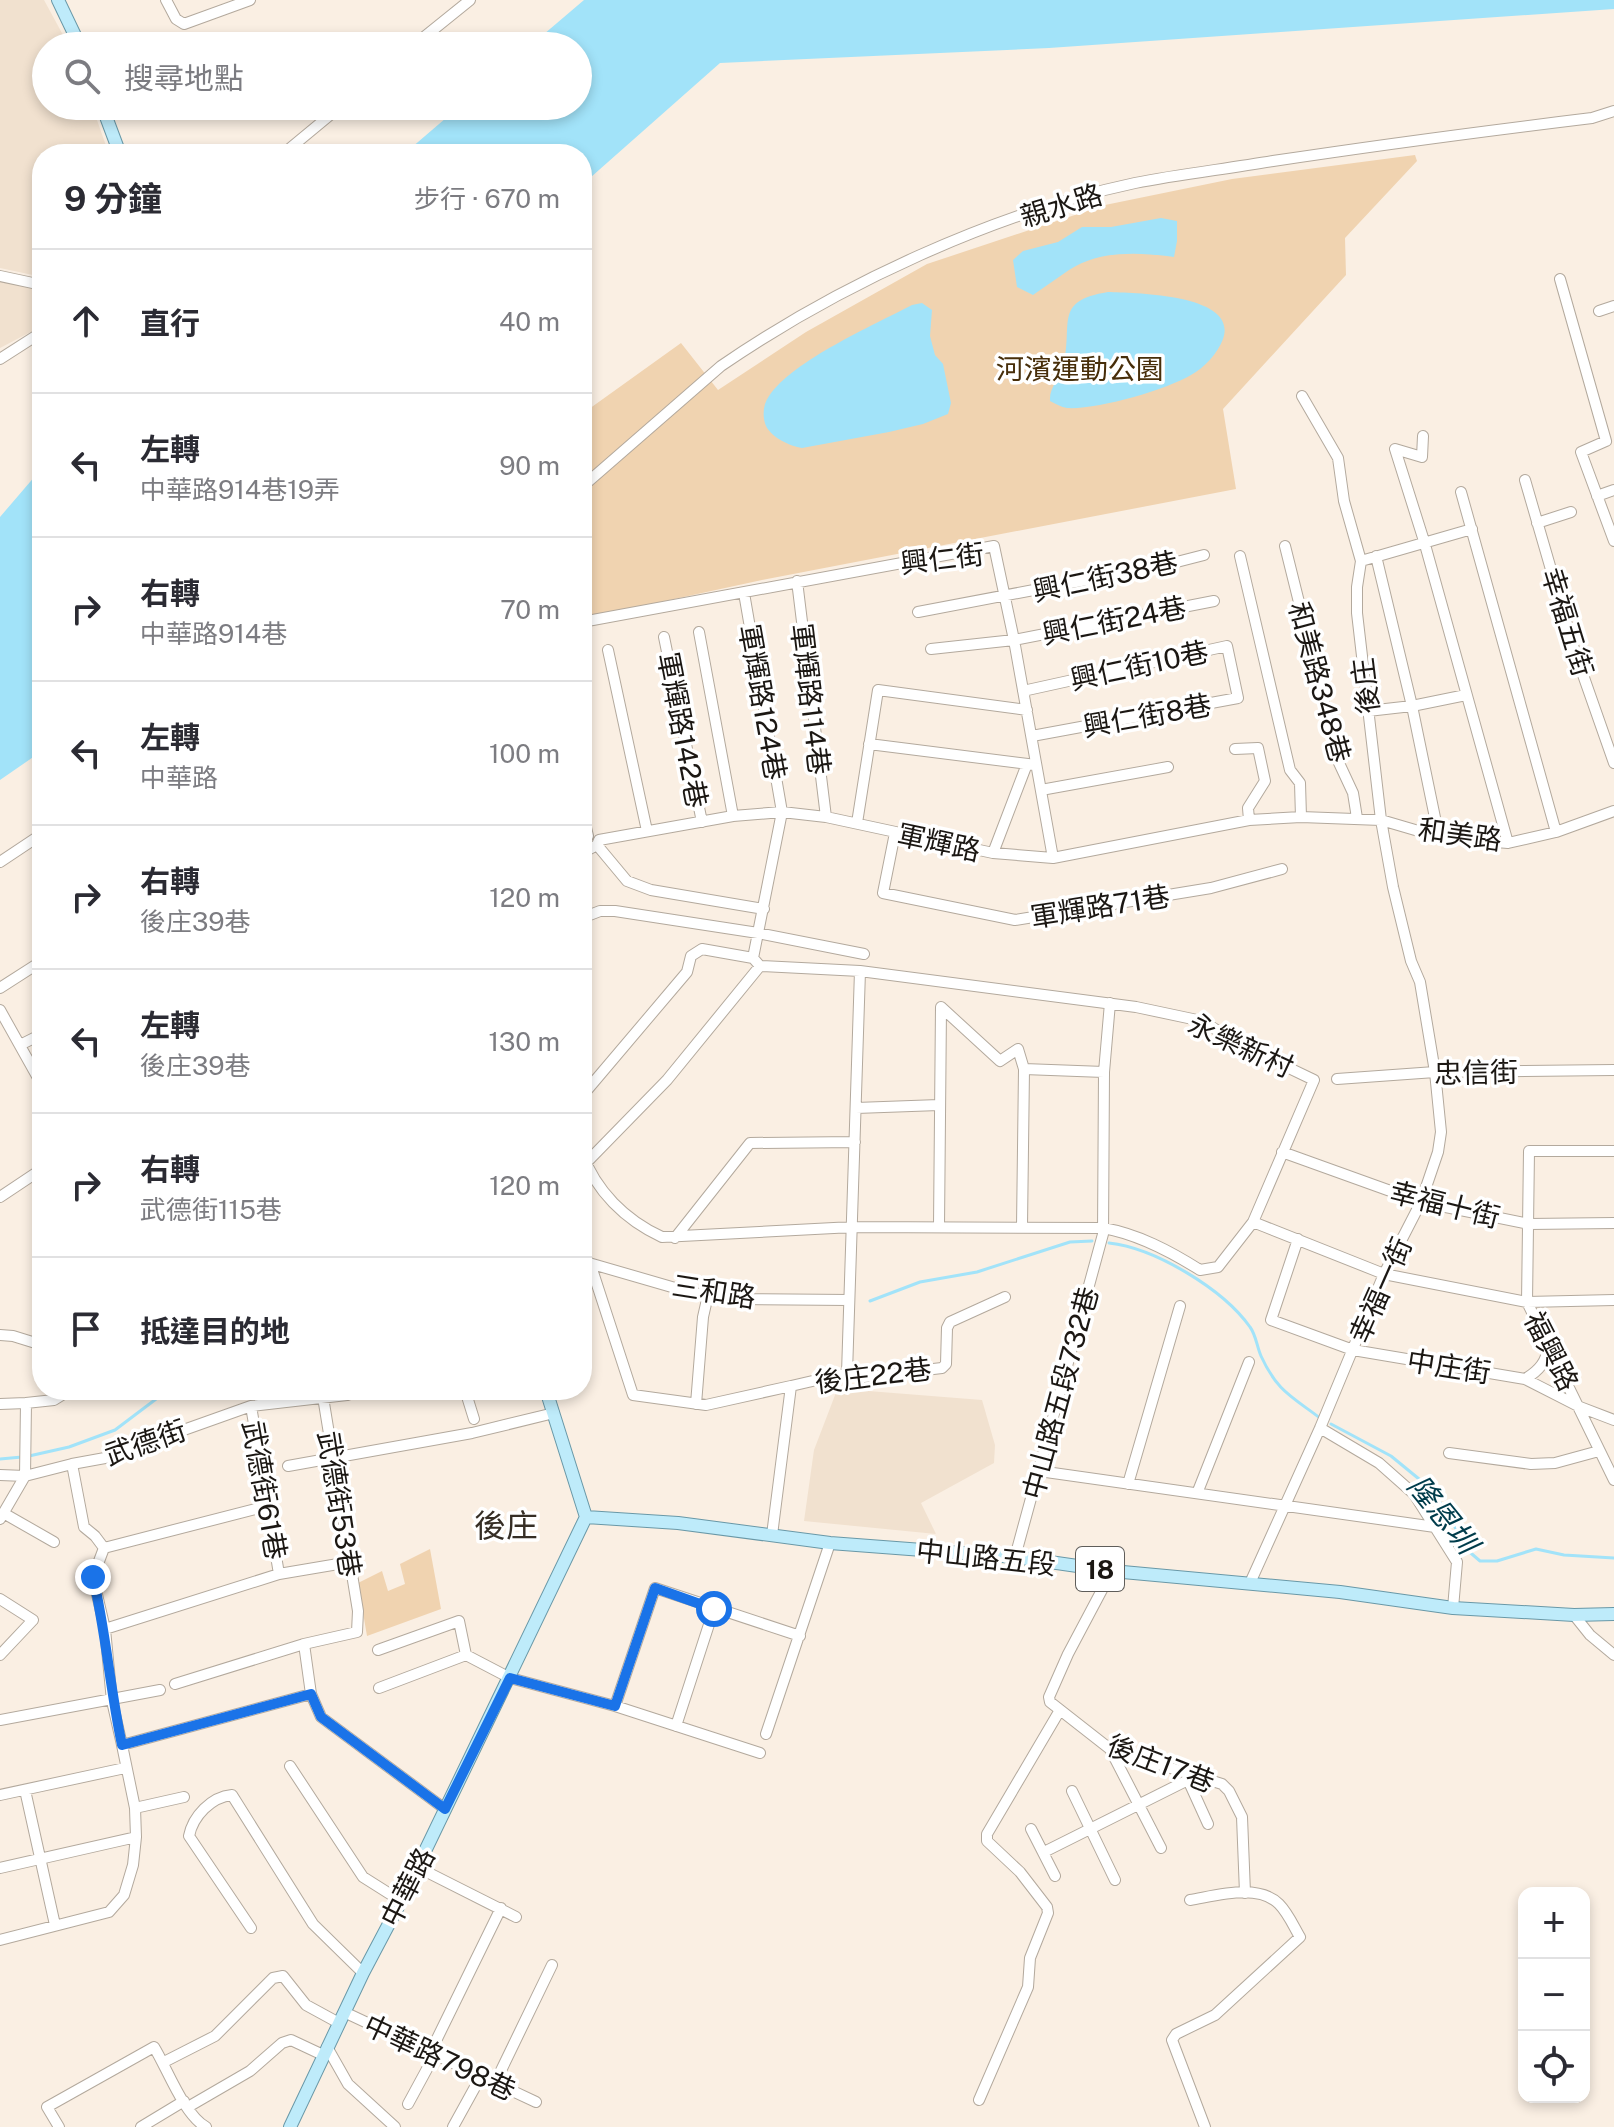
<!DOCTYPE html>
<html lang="zh-TW">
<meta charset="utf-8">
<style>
body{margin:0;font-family:"Public Sans","Noto Sans TC",sans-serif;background:#f2f2f3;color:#2b2b33}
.controls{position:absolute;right:24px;bottom:24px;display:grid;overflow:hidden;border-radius:16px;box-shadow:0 4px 12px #0003}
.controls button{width:72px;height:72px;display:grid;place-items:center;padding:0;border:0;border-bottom:2px solid #e1e1e2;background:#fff;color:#2b2b33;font:40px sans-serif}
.stop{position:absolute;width:24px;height:24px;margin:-18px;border:6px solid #1a73e8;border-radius:50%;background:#fff}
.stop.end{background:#1a73e8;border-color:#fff;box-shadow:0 2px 8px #0008}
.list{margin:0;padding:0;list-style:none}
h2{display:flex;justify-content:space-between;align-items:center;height:104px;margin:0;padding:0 32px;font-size:34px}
h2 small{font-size:26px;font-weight:400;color:#7c7c81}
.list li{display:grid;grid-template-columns:52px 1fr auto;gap:24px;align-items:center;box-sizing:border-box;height:144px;padding:0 32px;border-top:2px solid #e1e1e2}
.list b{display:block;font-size:30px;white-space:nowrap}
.list p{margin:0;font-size:26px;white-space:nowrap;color:#7c7c81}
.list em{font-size:26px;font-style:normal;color:#7c7c81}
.icon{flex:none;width:44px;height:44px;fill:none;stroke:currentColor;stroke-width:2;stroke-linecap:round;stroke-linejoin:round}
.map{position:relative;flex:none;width:1614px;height:2127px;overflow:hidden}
.search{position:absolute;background:#fff;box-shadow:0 4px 12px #0003;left:32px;top:32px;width:560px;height:88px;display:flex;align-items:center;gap:20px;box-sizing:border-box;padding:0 28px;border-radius:44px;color:#7c7c81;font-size:30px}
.panel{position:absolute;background:#fff;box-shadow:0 4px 12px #0003;left:32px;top:144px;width:560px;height:1256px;border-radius:32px}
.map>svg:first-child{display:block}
.built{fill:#f1e1cf}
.green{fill:#f0d3b0}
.water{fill:#a2e3f9}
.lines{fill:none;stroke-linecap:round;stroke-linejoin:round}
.stream{stroke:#a2e3f9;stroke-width:3}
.minor-casing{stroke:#b3a99d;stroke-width:12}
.major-casing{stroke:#6998a7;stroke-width:14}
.minor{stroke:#fff;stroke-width:10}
.major{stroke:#beebfa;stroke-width:12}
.route{stroke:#1a73e8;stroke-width:10}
.labels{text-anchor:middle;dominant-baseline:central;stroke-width:7;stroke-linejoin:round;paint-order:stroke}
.shield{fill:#fff;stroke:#5f5d5a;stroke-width:2}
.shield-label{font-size:26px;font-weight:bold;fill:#1b1713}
.street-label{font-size:28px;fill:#1b1713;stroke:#fff}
.park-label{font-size:28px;fill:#472e0a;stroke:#fff}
.water-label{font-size:30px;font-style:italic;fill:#003c4b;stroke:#fff}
.quarter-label{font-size:32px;fill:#362e25;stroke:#fff}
</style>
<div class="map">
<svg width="1614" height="2127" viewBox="0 0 1614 2127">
<rect width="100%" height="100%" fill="#faefe3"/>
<!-- built -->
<path class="built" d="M0 0H44L69 46H46V106H92L109 154H42V277L0 268Z
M0 280 42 289V326L0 348Z
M843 1389 982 1400 995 1445 994 1463 921 1503 936 1534 804 1521 814 1450 837 1390Z"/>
<!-- green -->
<path class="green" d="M1415 155 1417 161 1345 238 1346 275 1223 409 1236 489 762 580 582 619V414L681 343 718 390 806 332 927 264 1105 205 1232 179Z
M430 1549 441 1609 367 1636 358 1583 382 1571 388 1591 405 1584 400 1564Z"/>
<!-- water -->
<path class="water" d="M584 0H1614V9L1049 48 720 63 582 185V154H404L460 106H578V46H530Z
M1161 218 1177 221V241L1174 257C1139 252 1100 250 1069 270 1057 278 1045 287 1033 295L1017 287 1013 260 1023 251 1058 242 1082 227H1111Z
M1108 292C1135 293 1239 294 1223 339 1218 353 1204 368 1191 375 1166 390 1096 410 1067 408 1061 407 1056 404 1050 401 1049 387 1060 379 1063 366 1074 324 1052 301 1108 292Z
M922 303 932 310 930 336 935 355 943 364 951 403 948 414 923 424 889 432 802 448C790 446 772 438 766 426 762 417 763 404 769 396 794 360 872 326 912 305Z
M42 468V751L0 780V517Z"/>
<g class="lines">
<!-- stream -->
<path class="stream" d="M1109 1243C1155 1248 1223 1289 1250 1327 1256 1335 1257 1347 1261 1356 1277 1391 1291 1396 1320 1418
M870 1301 920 1282 977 1272 1070 1242 1092 1241
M1331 1424 1391 1456 1430 1488 1450 1517 1465 1548 1480 1561H1497L1536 1549 1564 1555 1614 1558
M29 1456 69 1447 115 1430 168 1390
M0 1459 22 1457"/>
<!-- minor casing -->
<g class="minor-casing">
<path id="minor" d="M166 0 176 19 184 24 250 0
M413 46 470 0
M196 106 212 111 258 106
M283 154 341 106
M0 276 42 285
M1560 279 1606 441 1581 452 1614 541
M1599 311 1614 306
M0 359 42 332
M1423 436 1422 457 1395 449 1424 541 1508 843
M1525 480 1575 652 1614 763
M582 487 721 366C839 285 994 213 1135 183 1180 174 1227 169 1273 161 1379 145 1485 131 1592 118L1614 111
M1461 492 1556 832
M1597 496 1614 490
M1537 523 1571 512
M1285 546 1339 763 1353 793 1357 818
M1240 556 1290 770 1300 783 1301 817
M1376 556 1412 706 1439 837
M1361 561 1472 529
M797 581 826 817
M744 593 782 812 753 958
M918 612 1165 565 1204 555
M582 622 994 546 1014 640 1053 858
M699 632 733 816
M664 637 702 822
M931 649 1014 640 1214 601
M608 650 647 831
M1023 691 1227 646 1238 698 1032 736
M1368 711 1412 706 1466 695
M869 744 1036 765
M1235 749 1258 748 1265 781 1248 808 1249 820
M1041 790 1168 767
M582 811 588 836
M857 823 878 690 1027 710
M895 833 883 893 1015 920 1211 888 1282 869
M597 845 627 881 651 890 764 909
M582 853 597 845 599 840 733 816 782 812 826 817 993 853 1053 858 1249 820 1301 817 1381 820 1439 837 1508 843 1556 832 1614 811
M993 853 1027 764
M0 862 42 834
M582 918 600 911H615L758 933 864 954
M0 988 42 961
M0 1010 42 1085
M20 1045 42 1034
M1337 1079 1435 1072 1614 1070
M582 1096 687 972 691 956 702 949 753 958 760 966 860 971 1136 1007 1202 1021 1241 1045 1314 1080 1253 1222 1384 1274 1527 1302 1614 1300
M856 1108 939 1105
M1614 1151H1529L1527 1302 1614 1480
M1282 1152 1421 1202 1529 1224 1614 1223
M582 1153C596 1191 625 1220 662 1237L853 1227 1103 1228C1138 1234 1170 1251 1200 1270L1218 1267 1253 1222
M584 1165 667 1080 760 966
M0 1197 42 1169
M939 1226 941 1007 1000 1061 1018 1049 1024 1069 1104 1072
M1022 1226 1024 1069
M675 1238 750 1143 855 1142
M1298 1239 1271 1320 1353 1350 1525 1379 1580 1407 1614 1420
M582 1261 689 1292 728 1299 849 1300
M590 1263 633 1395 706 1405 791 1386
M0 1335 13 1336 42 1345
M847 1373 860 971
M1525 1379C1540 1370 1546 1362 1549 1345
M465 1390 474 1419
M26 1403 54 1400 70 1390
M0 1404 26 1403 25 1476 0 1475
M696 1404 703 1317 708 1295
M251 1406 279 1574
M1320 1428 1379 1463 1414 1494 1457 1562 1453 1608
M1449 1453 1531 1464 1555 1463 1599 1451
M72 1464 84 1527 95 1536 104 1548 93 1577 105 1629 112 1701 122 1745
M288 1466 472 1433 554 1413
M1039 1471 1435 1527
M1128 1484 1180 1306
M1198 1491 1249 1362
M5 1514 54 1542
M0 1519 25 1476 72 1464 105 1458 251 1406 347 1395 361 1390
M772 1535 791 1386 847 1373 864 1377 942 1368 946 1364 947 1328 950 1322 1005 1297
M104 1548 267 1506
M1015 1557 1103 1234 1104 1072 1110 1003
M1112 1571 1068 1654 1049 1697 1050 1702 1110 1749 1222 1784 1229 1791 1242 1817 1245 1893
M1250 1583 1320 1428 1384 1274 1421 1202 1438 1152 1441 1132 1435 1072 1420 982 1411 961 1393 887 1381 820 1357 613V587L1361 561 1344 501 1338 458 1302 396
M0 1599 33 1620 0 1655
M1574 1615 1590 1635 1614 1655
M105 1629 279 1574 350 1562
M378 1650 459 1621 466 1655 510 1678 615 1706 760 1753
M175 1684 304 1644
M379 1688 466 1655
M311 1694 304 1644 357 1632 358 1611 323 1397
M615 1706 655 1588 800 1636
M0 1720 160 1690
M676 1726 714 1609
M766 1734 830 1543
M1110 1749 1161 1848
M290 1766 363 1877 401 1901
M1188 1780 1208 1824
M25 1790 55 1925
M1072 1791 1115 1880
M0 1795 125 1768
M184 1797 135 1808 122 1745 311 1694 321 1717 445 1809
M1031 1829 1055 1876
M1044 1852 1188 1780 1194 1774
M417 1867 516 1917
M0 1868 136 1837
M1190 1900C1215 1896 1258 1883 1279 1904 1288 1913 1294 1927 1300 1937L1215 2015 1176 2034 1172 2040 1205 2127
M251 1928 189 1836C193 1816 211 1797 232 1795L313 1924 363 1973
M0 1940 109 1912 124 1895 133 1865 136 1837 135 1808
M344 2012 536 2102
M327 2047 348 2084 395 2127
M430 2053 501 1908
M164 2062 215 2036 273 1978 283 1976 306 2005 339 2023
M494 2085 552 1965
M979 2100 1028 1987 1030 1958 1048 1913 1047 1907 1020 1872 987 1841V1834L1060 1710
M408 2104 434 2056
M188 2107 250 2071 282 2043 291 2040 323 2055
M59 2127 47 2107 154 2047C167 2068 184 2115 206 2127
M141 2127 184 2101
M453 2127 480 2078"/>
</g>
<!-- major casing -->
<g class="major-casing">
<path id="major" d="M58 0 80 46
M102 106 120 154
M546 1390 586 1517
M586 1517 678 1523 830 1543 1015 1557 1112 1571 1340 1592 1453 1608 1574 1615 1614 1614
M290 2127 363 1973 401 1901 586 1517"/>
</g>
<!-- minor -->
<use href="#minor" class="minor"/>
<!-- major -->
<use href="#major" class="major"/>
</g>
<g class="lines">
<!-- route -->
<path class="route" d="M93 1577C106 1633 110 1689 122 1745L311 1694 321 1717 445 1809 510 1678 615 1706 655 1588 714 1609"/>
</g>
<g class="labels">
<!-- shield labels -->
<rect class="shield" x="1076" y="1547" width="48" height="44" rx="6"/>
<g class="shield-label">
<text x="1100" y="1569">18</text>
</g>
<!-- street labels -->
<g class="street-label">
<text transform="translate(1061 205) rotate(-17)">親水路</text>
<text transform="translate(942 558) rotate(-7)">興仁街</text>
<text transform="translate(1105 576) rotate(-12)">興仁街38巷</text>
<text transform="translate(1114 620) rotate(-11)">興仁街24巷</text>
<text transform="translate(1568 622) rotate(73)">幸福五街</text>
<text transform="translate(1139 665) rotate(-12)">興仁街10巷</text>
<text transform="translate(1320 682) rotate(75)">和美路348巷</text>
<text transform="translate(1365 686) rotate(-97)">後庄</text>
<text transform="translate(811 699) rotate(83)">軍輝路114巷</text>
<text transform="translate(763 702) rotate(80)">軍輝路124巷</text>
<text transform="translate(1147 715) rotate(-10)">興仁街8巷</text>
<text transform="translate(683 730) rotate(79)">軍輝路142巷</text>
<text transform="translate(1460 834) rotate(8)">和美路</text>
<text transform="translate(939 842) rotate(12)">軍輝路</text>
<text transform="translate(1100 906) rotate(-9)">軍輝路71巷</text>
<text transform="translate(1241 1045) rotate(25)">永樂新村</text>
<text transform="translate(1476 1072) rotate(-1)">忠信街</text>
<text transform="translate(1445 1204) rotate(14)">幸福十街</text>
<text transform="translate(1380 1290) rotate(-66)">幸福一街</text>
<text transform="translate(714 1291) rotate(9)">三和路</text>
<text transform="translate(1552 1351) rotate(63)">福興路</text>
<text transform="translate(1449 1366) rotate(9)">中庄街</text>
<text transform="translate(873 1375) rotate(-7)">後庄22巷</text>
<text transform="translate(1060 1393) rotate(-75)">中山路五段732巷</text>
<text transform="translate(145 1442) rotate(-19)">武德街</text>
<text transform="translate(265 1490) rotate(80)">武德街61巷</text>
<text transform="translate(340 1504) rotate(81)">武德街53巷</text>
<text transform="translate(986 1557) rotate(6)">中山路五段</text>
<text transform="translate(1161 1763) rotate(21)">後庄17巷</text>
<text transform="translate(407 1887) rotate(-63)">中華路</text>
<text transform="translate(440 2057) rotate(25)">中華路798巷</text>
</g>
<!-- park labels -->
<g class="park-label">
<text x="1080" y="368">河濱運動公園</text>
</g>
<!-- water labels -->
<g class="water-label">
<text transform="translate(1443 1514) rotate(51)">隆恩圳</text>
</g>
<!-- quarter labels -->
<g class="quarter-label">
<text x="506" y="1525">後庄</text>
</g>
</g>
</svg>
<div class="controls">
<button>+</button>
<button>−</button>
<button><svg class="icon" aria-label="locate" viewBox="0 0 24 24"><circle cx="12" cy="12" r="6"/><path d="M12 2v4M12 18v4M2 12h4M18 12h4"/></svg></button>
</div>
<div class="stop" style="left:714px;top:1609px"></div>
<div class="stop end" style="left:93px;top:1577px"></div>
<div class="search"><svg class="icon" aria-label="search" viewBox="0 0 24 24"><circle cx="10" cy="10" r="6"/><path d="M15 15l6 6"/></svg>搜尋地點</div>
<section class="panel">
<h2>9 分鐘<small>步行 · 670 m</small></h2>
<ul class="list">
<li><svg class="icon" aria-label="ahead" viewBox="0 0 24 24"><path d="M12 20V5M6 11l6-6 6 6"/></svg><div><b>直行</b></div><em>40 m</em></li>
<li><svg class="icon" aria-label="left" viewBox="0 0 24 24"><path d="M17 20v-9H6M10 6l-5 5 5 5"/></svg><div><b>左轉</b><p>中華路914巷19弄</p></div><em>90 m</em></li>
<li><svg class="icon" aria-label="right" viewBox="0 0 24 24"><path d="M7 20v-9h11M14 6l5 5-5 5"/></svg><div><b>右轉</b><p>中華路914巷</p></div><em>70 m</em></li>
<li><svg class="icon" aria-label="left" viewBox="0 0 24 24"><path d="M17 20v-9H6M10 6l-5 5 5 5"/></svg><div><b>左轉</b><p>中華路</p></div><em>100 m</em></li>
<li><svg class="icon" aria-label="right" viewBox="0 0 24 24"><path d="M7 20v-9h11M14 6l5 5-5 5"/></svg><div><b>右轉</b><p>後庄39巷</p></div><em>120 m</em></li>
<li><svg class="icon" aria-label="left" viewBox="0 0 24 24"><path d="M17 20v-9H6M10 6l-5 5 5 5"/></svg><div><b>左轉</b><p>後庄39巷</p></div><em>130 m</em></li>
<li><svg class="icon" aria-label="right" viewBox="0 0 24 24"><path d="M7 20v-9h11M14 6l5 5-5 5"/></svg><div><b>右轉</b><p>武德街115巷</p></div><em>120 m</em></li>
<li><svg class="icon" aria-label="arrive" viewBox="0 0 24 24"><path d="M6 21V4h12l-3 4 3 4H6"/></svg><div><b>抵達目的地</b></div></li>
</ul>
</section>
</div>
